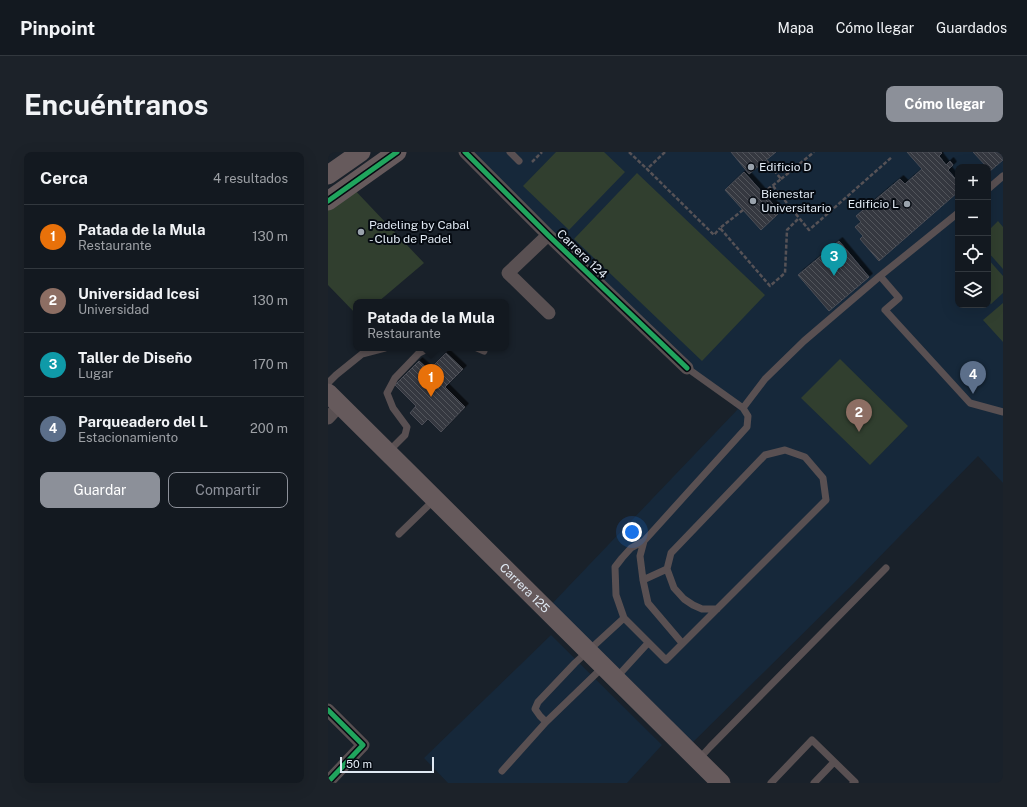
<!DOCTYPE html>
<html lang="es">
<meta charset="utf-8">
<style>
body{margin:0;font-family:"Public Sans",sans-serif;background:#1c2229;color:#f1f3f6}
.controls{position:absolute;right:12px;top:12px;display:grid;overflow:hidden;border-radius:8px;box-shadow:0 4px 16px #0002}
.controls button{width:36px;height:36px;display:grid;place-items:center;padding:0;border:0;border-bottom:1px solid #32383e;background:#131920;color:#f1f3f6;font:20px sans-serif}
.scale{position:absolute;left:12px;bottom:10px;width:94px;box-sizing:border-box;padding-left:4px;border:2px solid #e0e9f3;border-top:0;font-size:11px;line-height:14px;white-space:nowrap;color:#e0e9f3;-webkit-text-stroke:3px #050a11;paint-order:stroke}
.you{position:absolute;left:304px;top:380px;width:14px;height:14px;margin:-10px;border:3px solid #fff;border-radius:50%;background:#1a73e8;box-shadow:0 0 0 6px #1a73e833}
.badge{display:grid;place-items:center;width:26px;height:26px;border-radius:50%;background:#8c9099;color:#fff;font-size:13px;font-weight:700}
.pin{position:absolute;translate:-50% -33px;filter:drop-shadow(0 1px 2px #0008)}
.pin::after{content:'';position:absolute;top:21px;width:14px;height:12px;background:inherit;clip-path:polygon(0 0,100% 0,50% 100%)}
.popup{position:absolute;left:25px;top:147px;width:156px;height:52px;box-sizing:border-box;display:grid;place-content:center;border-radius:8px;background:#131920;filter:drop-shadow(0 1px 3px #0005);font-size:13px;white-space:nowrap;color:#9da0a5}
.popup b{font-size:15px;color:#f1f3f6}
.popup::after{content:'';position:absolute;left:50%;top:100%;margin-left:-8px;border:8px solid transparent;border-top-color:#131920}
.list{margin:0;padding:0;list-style:none}
h2{display:flex;justify-content:space-between;align-items:center;height:52px;margin:0;padding:0 16px;font-size:17px}
h2 small{font-size:13px;font-weight:400;color:#9da0a5}
.list li{display:grid;grid-template-columns:26px 1fr auto;gap:12px;align-items:center;box-sizing:border-box;height:64px;padding:0 16px;border-top:1px solid #32383e}
.list b{display:block;font-size:15px;white-space:nowrap}
.list p{margin:0;font-size:13px;white-space:nowrap;color:#9da0a5}
.list em{font-size:13px;font-style:normal;color:#9da0a5}
.actions{display:flex;gap:8px;padding:12px 16px}
.actions a{flex:1;padding:9px 0;border:1px solid #8c9099;border-radius:8px;text-align:center;font-size:14px;color:#8c9099}
.actions .main{background:#8c9099;color:#fff}
.icon{flex:none;width:22px;height:22px;fill:none;stroke:currentColor;stroke-width:2;stroke-linecap:round;stroke-linejoin:round}
.map{position:relative;flex:none;width:675px;height:631px;overflow:hidden;border-radius:8px}
header{display:flex;align-items:center;gap:24px;box-sizing:border-box;height:56px;padding:0 20px;background:#131920;border-bottom:1px solid #32383e}
header strong{font-size:19px}
nav{display:flex;gap:22px;margin-inline-start:auto;font-size:14px}
.intro{display:flex;align-items:center;justify-content:space-between;box-sizing:border-box;height:96px;padding:0 24px}
h1{margin:0;font-size:28px}
.button{padding:10px 18px;border-radius:8px;background:#8c9099;color:#fff;font-size:14px;font-weight:700}
main{display:flex;gap:24px;padding:0 24px}
aside{flex:1;background:#131920;border-radius:8px;box-shadow:0 4px 16px #0002}
.map>svg:first-child{display:block}
.built{fill:#16283a;fill-rule:evenodd}
.garden{fill:#313f2f}
.building{fill:url(#building-back-hatch);stroke:#4b4e57;filter:url(#shadow)}
.lines{fill:none;stroke-linecap:round;stroke-linejoin:round}
.path{stroke:#565256;stroke-width:2.5;stroke-dasharray:4 2;stroke-linecap:butt}
.lane{stroke:#595052;stroke-width:7}
.street{stroke:#595052;stroke-width:13}
.secondary{stroke:#665a5c;stroke-width:19}
.cycleway-casing{stroke:#050a11;stroke-width:8}
.cycleway{stroke:#20a55d;stroke-width:5}
.poi-dot{fill:#9aa3ad;stroke:#050a11;stroke-width:1.5}
.labels{text-anchor:middle;dominant-baseline:central;stroke-width:4;stroke-linejoin:round;paint-order:stroke}
.poi-label{font-size:12px;fill:#e0e9f3;stroke:#050a11;text-anchor:start}
.street-label{font-size:12px;fill:#e0e9f3;stroke:#050a11}
</style>
<header>
<strong>Pinpoint</strong>
<nav><a>Mapa</a><a>Cómo llegar</a><a>Guardados</a></nav>
</header>
<div class="intro"><h1>Encuéntranos</h1><a class="button">Cómo llegar</a></div>
<main>
<aside>
<h2>Cerca<small>4 resultados</small></h2>
<ul class="list">
<li><span class="badge" style="background:#e8710a">1</span><div><b>Patada de la Mula</b><p>Restaurante</p></div><em>130 m</em></li>
<li><span class="badge" style="background:#8d6e63">2</span><div><b>Universidad Icesi</b><p>Universidad</p></div><em>130 m</em></li>
<li><span class="badge" style="background:#0f9aa8">3</span><div><b>Taller de Diseño</b><p>Lugar</p></div><em>170 m</em></li>
<li><span class="badge" style="background:#5c6f8a">4</span><div><b>Parqueadero del L</b><p>Estacionamiento</p></div><em>200 m</em></li>
</ul>
<div class="actions"><a class="main">Guardar</a><a>Compartir</a></div>
</aside>
<div class="map">
<svg width="675" height="631" viewBox="0 0 675 631">
<defs>
<pattern id="building-back-hatch" width="6" height="6" patternUnits="userSpaceOnUse"><rect width="6" height="6" fill="#363940"/><path d="M-1 5l2 2M0 0l6 6M5-1l2 2" fill="none" stroke="#53565c"/></pattern>
<filter id="shadow"><feDropShadow dx="3.5" dy="-3.5" stdDeviation="0" flood-color="#0009"/></filter>
</defs>
<rect width="100%" height="100%" fill="#19212a"/>
<!-- built -->
<path class="built" d="M137 0H675V331L650 304 527 430 358 597 218 458 410 257 359 216ZM630 15H660V153H630Z
M223 483 334 593 299 631H120L96 606Z"/>
<!-- garden -->
<path class="garden" d="M228 0H276L297 20 241 78 195 34Z
M309 21 437 143 374 209 246 87Z
M22 33 96 111 50 150H28V162L0 133V49Z
M670 69 675 75V117L660 100V79Z
M660 107 675 124V141L663 152 660 149Z
M675 151V190L655 168Z
M512 207 580 274 542 313 473 246Z"/>
<!-- building -->
<path class="building" d="M403 0H448L421 22Z
M579 0H613L614 1 611 4 618 13 622 9 625 13 620 18 630 30V40L551 109 532 87 535 84 527 75 533 70 528 64 572 27 577 32 594 17Z
M645 0H675V8L662 19 660 17V15H659Z
M416 20 452 60 433 78 397 38Z
M511 89 541 125 501 159 470 123Z
M118 201 135 217 117 235 137 255 113 280 100 267 94 273 82 261 88 254 67 233 91 209 101 218Z"/>
<g class="lines">
<!-- path -->
<path class="path" d="M301 0 319 17
M337 0 319 17 386 83 392 76
M204 10 214 0
M453 27 486 0
M445 34 481 78 564 5
M435 41 453 27 438 8
M415 58 392 76 442 134 457 121 459 78 471 66"/>
<!-- lane -->
<path class="lane" d="M182 0 191 9
M660 37 675 24
M552 124 571 146 557 158 642 251 675 260
M149 196 156 199
M359 216 415 256 437 227 476 189 552 124 630 61
M0 231 8 223 34 202 57 196
M60 300 77 283 79 275 65 256 59 241 67 226 91 201 101 196
M71 382 107 347
M316 389 312 404 315 428 320 451 354 491
M315 428 339 417
M389 457H374L365 453 356 447 346 436 339 417 343 401 437 303 457 298 477 305 495 326 498 348 338 508 296 466 288 443 287 415 294 406 303 396 316 389 419 275 420 264 415 256
M288 526 320 491
M218 570 212 564 207 557 210 550 247 511 296 466
M370 608 382 595 558 416
M174 619 218 570 275 515
M443 631 484 588 527 630 525 631
M486 631 506 610"/>
<!-- street -->
<path class="street" d="M137 0 220 83 359 216
M220 83 180 121 221 161
M0 266 12 253
M0 558 35 593 0 630"/>
<!-- secondary -->
<g class="secondary">
<path d="M0 23 33 0"/>
<path d="M0 49 69 0"/>
<path id="s1" d="M0 241 393 631"/>
</g>
<!-- cycleway casing -->
<g class="cycleway-casing">
<path id="cycleway" d="M137 0 220 83 359 216
M0 49 69 0
M0 558 35 593 0 630"/>
</g>
<!-- cycleway -->
<use href="#cycleway" class="cycleway"/>
</g>
<!-- markers -->
<g class="poi-dot">
<circle cx="423" cy="15" r="4"/>
<circle cx="425" cy="49" r="4"/>
<circle cx="579" cy="52" r="4"/>
<circle cx="33" cy="80" r="4"/>
</g>
<g class="labels">
<!-- poi labels -->
<g class="poi-label">
<text x="431" y="15">Edificio D</text>
<text x="433" y="42">Bienestar<tspan x="433" dy="14">Universitario</tspan></text>
<text x="571" y="52" text-anchor="end">Edificio L</text>
<text x="41" y="73">Padeling by Cabal<tspan x="41" dy="14">- Club de Padel</tspan></text>
</g>
<!-- street labels -->
<g class="street-label">
<text transform="translate(254 102) rotate(44)">Carrera 124</text>
<text stroke="none"><textPath href="#s1" startOffset="277">Carrera 125</textPath></text>
</g>
</g>
</svg>
<div class="controls">
<button>+</button>
<button>−</button>
<button><svg class="icon" aria-label="locate" viewBox="0 0 24 24"><circle cx="12" cy="12" r="6"/><path d="M12 2v4M12 18v4M2 12h4M18 12h4"/></svg></button>
<button><svg class="icon" aria-label="layers" viewBox="0 0 24 24"><path d="M12 4l9 5-9 5-9-5zM3 14l9 5 9-5"/></svg></button>
</div>
<div class="scale">50 m</div>
<div class="you"></div>
<div class="pin badge" style="left:103px;top:245px;background:#e8710a">1</div>
<div class="popup"><b>Patada de la Mula</b>Restaurante</div>
<div class="pin badge" style="left:531px;top:280px;background:#8d6e63">2</div>
<div class="pin badge" style="left:506px;top:124px;background:#0f9aa8">3</div>
<div class="pin badge" style="left:645px;top:242px;background:#5c6f8a">4</div>
</div>
</main>
